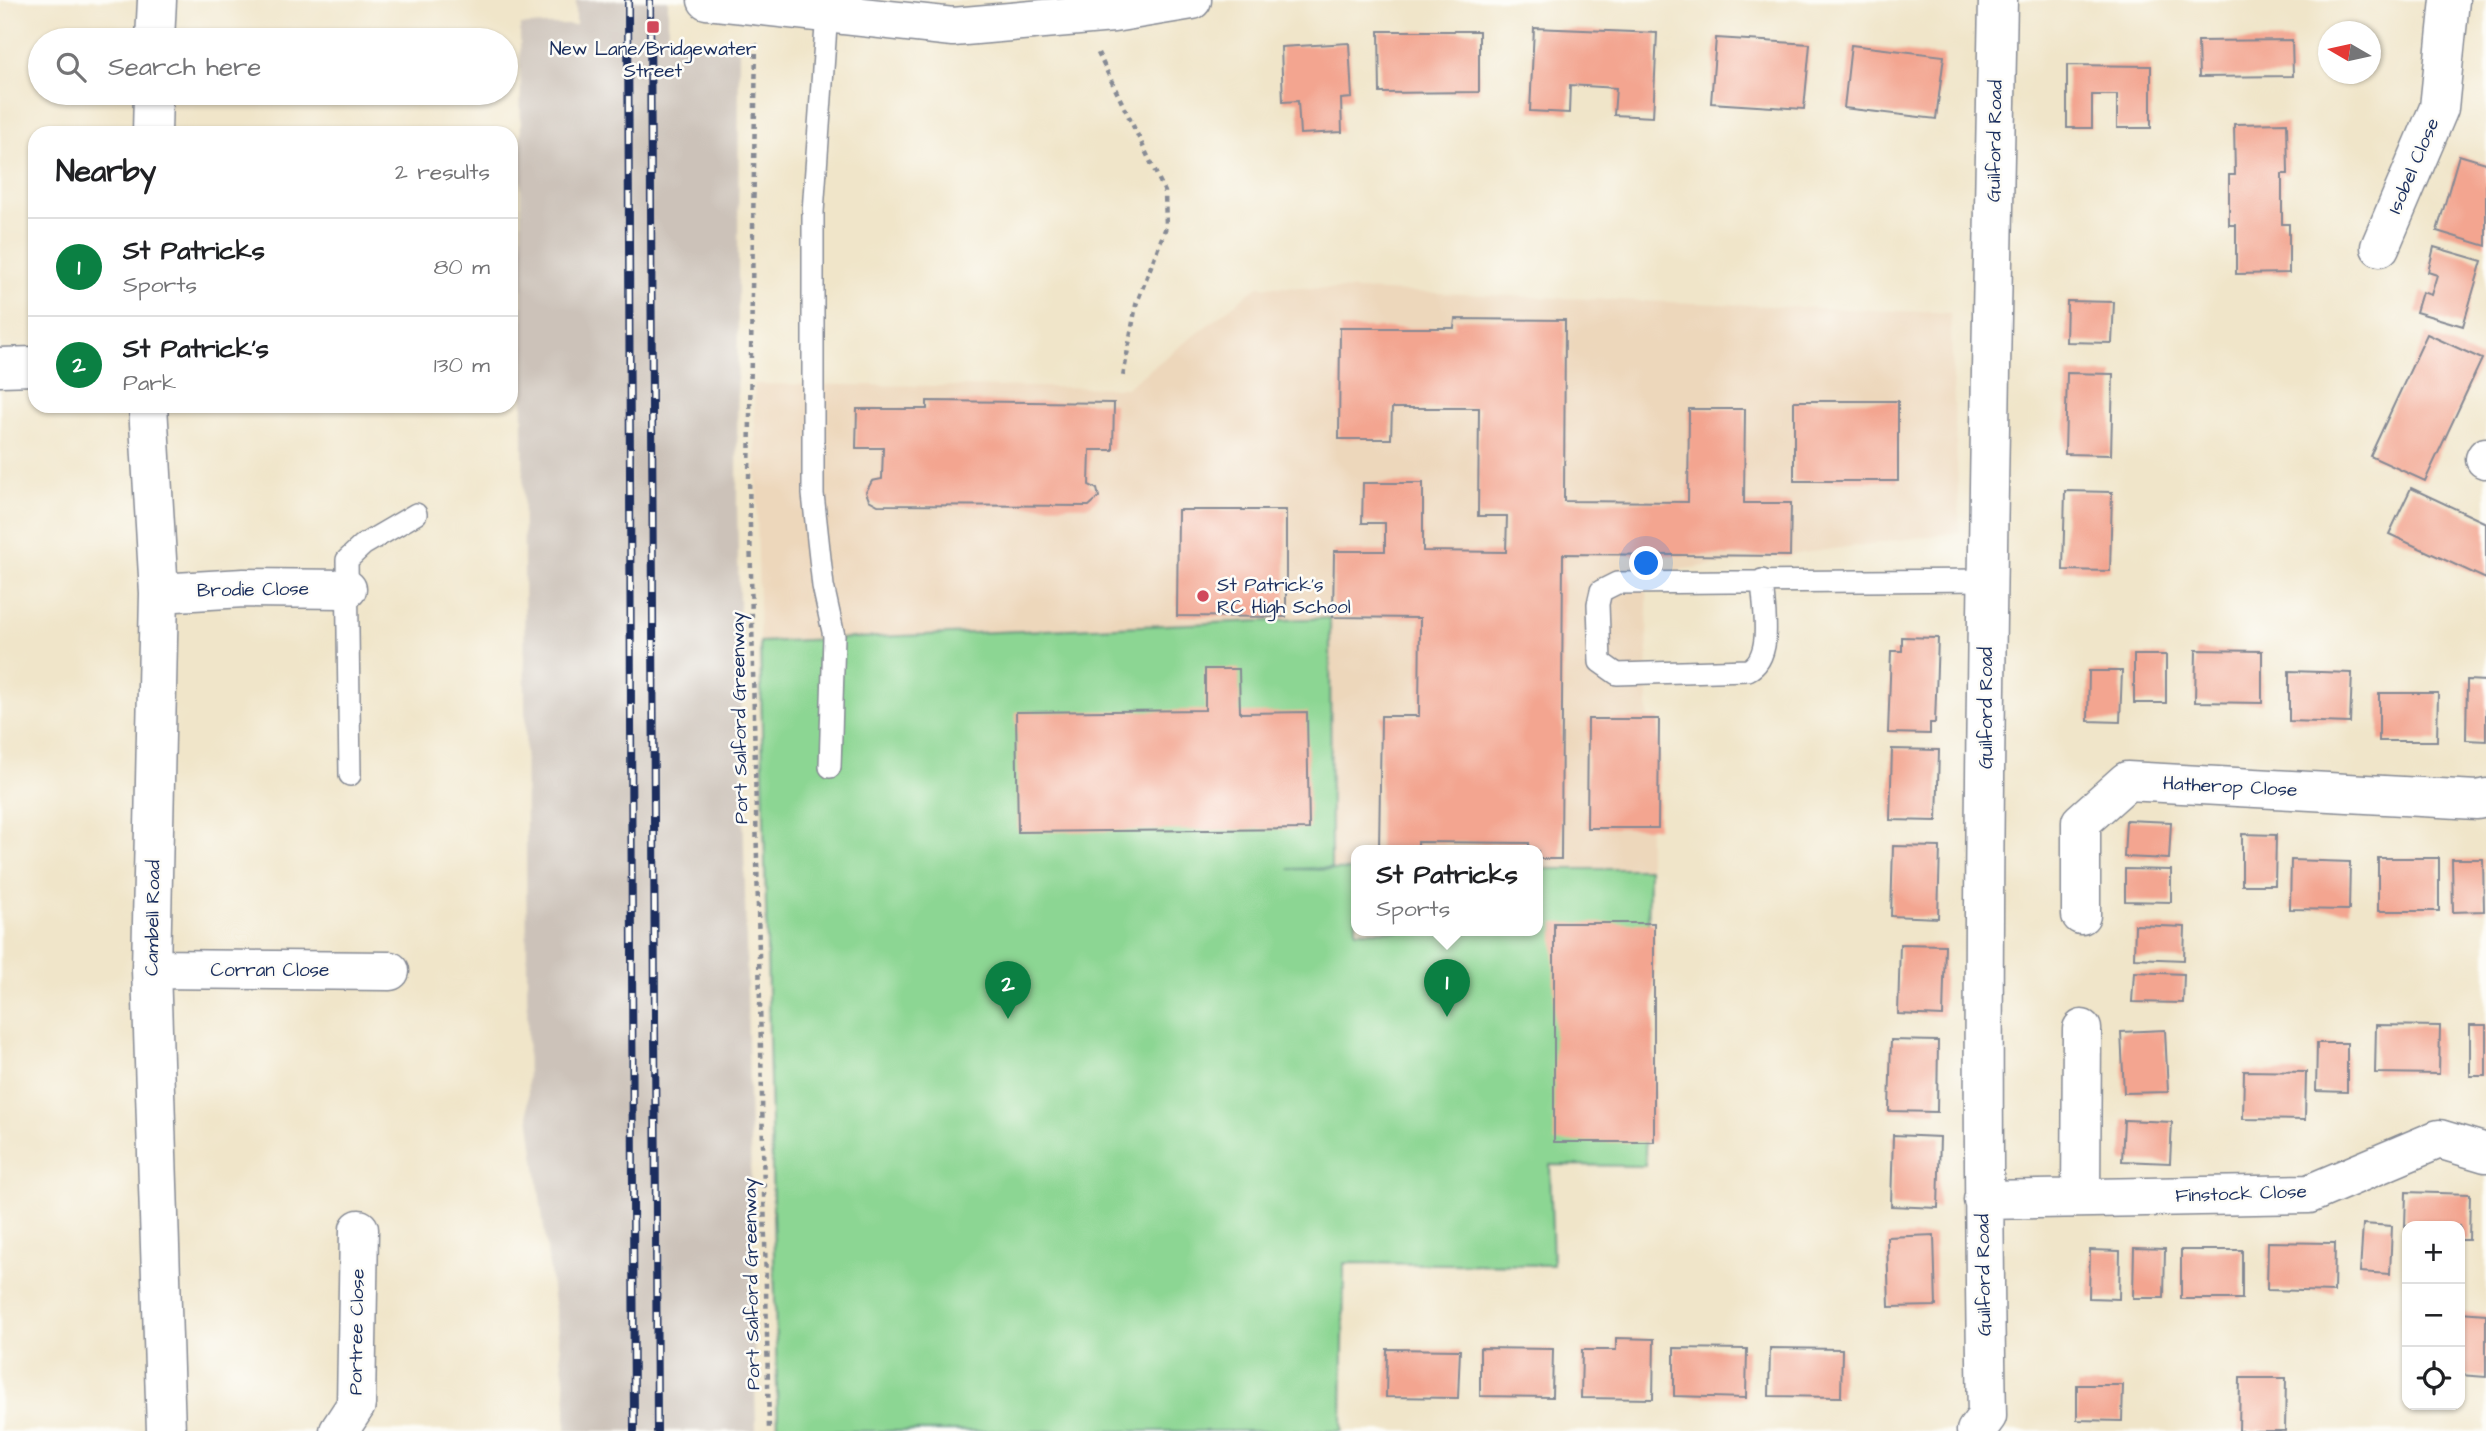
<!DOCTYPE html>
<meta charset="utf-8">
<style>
body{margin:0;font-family:"Architects Daughter",sans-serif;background:#f2f2f2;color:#202124}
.controls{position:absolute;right:21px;bottom:21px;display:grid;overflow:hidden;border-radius:14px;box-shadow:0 2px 5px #0004}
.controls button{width:63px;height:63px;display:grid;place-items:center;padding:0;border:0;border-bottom:2px solid #e0e0e0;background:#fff;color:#202124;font:35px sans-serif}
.compass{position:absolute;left:2318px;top:21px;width:63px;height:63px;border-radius:50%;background:#fff;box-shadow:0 2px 5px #0004;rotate:279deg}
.you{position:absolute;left:1647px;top:564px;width:24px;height:24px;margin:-18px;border:5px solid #fff;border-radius:50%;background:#1a73e8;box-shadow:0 0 0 10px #1a73e833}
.badge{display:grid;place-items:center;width:46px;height:46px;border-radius:50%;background:#0b8043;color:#fff;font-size:23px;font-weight:700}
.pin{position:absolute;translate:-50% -58px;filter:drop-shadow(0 2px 4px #0008)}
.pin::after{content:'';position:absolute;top:37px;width:24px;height:21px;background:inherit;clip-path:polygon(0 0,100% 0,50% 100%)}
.popup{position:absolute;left:1351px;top:845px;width:192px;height:91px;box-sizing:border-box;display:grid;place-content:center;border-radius:14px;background:#fff;filter:drop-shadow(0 2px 5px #0005);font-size:23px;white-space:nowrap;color:#757577}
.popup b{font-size:26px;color:#202124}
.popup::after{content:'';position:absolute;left:50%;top:100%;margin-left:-14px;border:14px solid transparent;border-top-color:#fff}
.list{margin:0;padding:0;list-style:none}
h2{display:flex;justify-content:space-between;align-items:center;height:91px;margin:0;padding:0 28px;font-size:30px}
h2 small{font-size:23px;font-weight:400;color:#757577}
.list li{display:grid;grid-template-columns:46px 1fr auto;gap:21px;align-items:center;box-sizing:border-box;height:98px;padding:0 28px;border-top:2px solid #e0e0e0}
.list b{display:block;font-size:26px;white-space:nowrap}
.list p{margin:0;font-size:23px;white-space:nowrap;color:#757577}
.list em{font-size:23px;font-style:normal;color:#757577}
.icon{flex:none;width:38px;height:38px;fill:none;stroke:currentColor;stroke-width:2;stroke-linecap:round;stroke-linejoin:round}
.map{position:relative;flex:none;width:2486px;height:1431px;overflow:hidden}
.search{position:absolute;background:#fff;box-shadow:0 2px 5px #0004;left:28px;top:28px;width:490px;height:77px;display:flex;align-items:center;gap:18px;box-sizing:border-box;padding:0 24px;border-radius:38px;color:#757577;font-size:26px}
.panel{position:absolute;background:#fff;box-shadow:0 2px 5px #0004;left:28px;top:126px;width:490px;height:287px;border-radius:21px}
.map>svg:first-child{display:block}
.built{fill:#edd7bb}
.industrial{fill:#ccc2b9}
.green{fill:#8cd693;stroke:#548278;stroke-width:2}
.building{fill:#f3a590}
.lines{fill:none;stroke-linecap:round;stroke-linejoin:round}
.lane-casing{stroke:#868a94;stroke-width:24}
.street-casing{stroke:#868a94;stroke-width:41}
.secondary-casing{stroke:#868a94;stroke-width:41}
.path{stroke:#868a94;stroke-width:4.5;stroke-dasharray:5 5;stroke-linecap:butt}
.lane{stroke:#fff;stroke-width:21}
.street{stroke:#fff;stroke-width:38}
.secondary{stroke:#fff;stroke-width:38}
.rail-casing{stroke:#1b2f5e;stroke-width:8}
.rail{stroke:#fdfcf7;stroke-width:5;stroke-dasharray:16;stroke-linecap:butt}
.poi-dot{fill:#d1495b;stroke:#fdfcf7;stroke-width:2.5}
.labels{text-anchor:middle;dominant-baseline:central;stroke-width:5;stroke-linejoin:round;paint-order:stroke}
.poi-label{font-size:19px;fill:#1b2f5e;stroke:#fdfcf7}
.street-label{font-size:19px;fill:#1b2f5e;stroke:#fdfcf7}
</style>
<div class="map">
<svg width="2486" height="1431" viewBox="0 0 2486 1431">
<rect width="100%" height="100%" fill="#fdfcf7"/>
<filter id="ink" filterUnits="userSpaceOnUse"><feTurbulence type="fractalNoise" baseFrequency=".0143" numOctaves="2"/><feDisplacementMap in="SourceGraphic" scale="14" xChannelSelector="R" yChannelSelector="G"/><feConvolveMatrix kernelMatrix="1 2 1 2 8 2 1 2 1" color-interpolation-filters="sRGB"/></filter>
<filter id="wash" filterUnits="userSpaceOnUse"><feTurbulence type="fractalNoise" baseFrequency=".00686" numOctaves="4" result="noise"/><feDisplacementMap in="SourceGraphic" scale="28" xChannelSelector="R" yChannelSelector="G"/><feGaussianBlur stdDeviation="1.57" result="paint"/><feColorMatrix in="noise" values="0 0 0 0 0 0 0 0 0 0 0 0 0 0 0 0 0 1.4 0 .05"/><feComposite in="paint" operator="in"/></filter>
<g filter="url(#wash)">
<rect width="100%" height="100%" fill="#f0e5c9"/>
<!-- built -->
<path class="built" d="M1258 286 1950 313 1960 532 1647 574 1649 869 1538 868V851H1356V868H1331L1330 618 760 642 754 384 1126 388Z"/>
<!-- industrial -->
<path class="industrial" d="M576 0H668V36L739 44 737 504 756 1431H566V1394L528 1107 520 25H576Z"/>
<!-- green -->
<path class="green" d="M1330 618 1331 868 1289 869 1356 870V931H1538V869H1649L1645 1166 1550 1165 1553 1265 1344 1263 1342 1431H778L760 642Z"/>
<g id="blocks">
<!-- building -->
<path class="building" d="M1534 28 1657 33 1653 117 1614 115 1616 88 1570 85 1569 113 1530 111Z
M1379 31H1479V92L1380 93Z
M1716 38 1810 44 1804 109 1711 103Z
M2292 40 2293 76 2199 77 2198 41Z
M1349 43 1352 98 1341 99 1342 132 1300 134 1298 101 1283 102 1281 47Z
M1851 45 1944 56 1936 119 1844 108Z
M2067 65 2151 66V128H2117V95H2092V128H2067Z
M2287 123 2288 174H2282V224H2289V273L2236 274V225H2229V175H2235L2234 124Z
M2459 155 2486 163V246L2437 231Z
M2434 247 2482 261 2463 326 2416 312 2422 292 2431 295 2437 275 2428 272Z
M2067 301 2114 302 2112 343 2066 342Z
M1455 319 1565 320 1564 501 1688 502 1689 409H1745L1744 503H1791L1790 556 1563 554 1561 859H1538V851H1529V843L1418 842V851H1379L1381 716H1419L1420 618 1333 617 1334 551H1385V523H1362L1363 483H1423V551L1506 552 1507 516H1478L1479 408H1392L1391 439H1339L1340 328H1454Z
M2427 334 2482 359 2425 481 2370 456Z
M2067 373 2113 374 2111 455 2065 454Z
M927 401 1114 403 1113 450H1090L1089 485 1097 489 1099 497 1089 506 878 505 869 500 866 492 872 481 882 479 883 448H856L857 409H927Z
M1794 401H1898V481H1794Z
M2411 488 2486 523V579L2389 534Z
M2065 491 2112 492 2110 571 2063 570Z
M1178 510H1286V617L1177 616Z
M1902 637 1938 638 1935 723H1930V734L1888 733 1891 651H1902Z
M2196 650 2262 651V703L2195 702Z
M2134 655H2166V703H2134Z
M1205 669H1239L1240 713 1307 712 1309 829 1018 832 1016 712 1205 710Z
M2089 671H2122L2120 722 2088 721Z
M2289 671 2352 673 2350 723 2289 721Z
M2467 680 2486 681V741L2466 740Z
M2379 693H2438L2437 741H2379Z
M1588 719H1659L1658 828H1587Z
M1892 749 1939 750 1937 821 1890 820Z
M2126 820 2171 822 2169 859 2124 857Z
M2242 834 2276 835 2275 885H2242Z
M1893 846 1940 847 1938 918 1891 916Z
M2378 858H2439V911H2378Z
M2452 859H2483L2484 911 2453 912Z
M2291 860 2350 862 2349 910 2290 909Z
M2125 869 2171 870V902L2125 901Z
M1554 923H1654V1142H1554Z
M2135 925 2185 927 2184 960 2134 958Z
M1900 944 1945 945 1943 1016 1898 1014Z
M2134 972 2184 974 2183 1003 2132 1002Z
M2376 1025 2440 1026 2439 1074 2375 1073Z
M2470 1025H2486V1076H2470Z
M2165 1030 2168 1092 2124 1093 2121 1032Z
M1891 1040 1938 1041 1937 1112 1889 1111Z
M2317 1043H2347V1092L2316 1091Z
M2244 1071 2306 1072 2305 1120 2243 1119Z
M2124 1120 2172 1122 2170 1163 2122 1161Z
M1893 1135 1940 1137 1938 1208 1891 1206Z
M2406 1192 2470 1194 2469 1240H2460V1226H2405Z
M2363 1224 2392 1226 2390 1274 2360 1272Z
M1934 1235 1936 1306 1889 1307 1887 1237Z
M2268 1242 2335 1243 2334 1292 2267 1290Z
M2134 1248 2165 1249 2164 1298H2133Z
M2090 1250 2120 1251 2119 1299 2089 1298Z
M2181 1250H2242V1299H2181Z
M2460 1312 2486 1314V1377L2460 1375Z
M1616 1338 1654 1339 1653 1399 1581 1398 1582 1350H1616Z
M1480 1348 1553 1349 1552 1397 1480 1396Z
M1674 1348 1747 1349 1746 1398 1674 1396Z
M1770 1348 1842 1349 1841 1397 1769 1396Z
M1387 1349 1460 1350 1458 1398 1386 1397Z
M2240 1378H2286L2285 1431H2239Z
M2077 1385H2123L2122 1421 2077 1420Z"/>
</g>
</g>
<g filter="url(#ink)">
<use href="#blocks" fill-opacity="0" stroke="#868a94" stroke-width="2"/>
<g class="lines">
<!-- lane casing -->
<g class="lane-casing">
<path id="lane" d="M827 12 813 212V494L823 586 834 636 830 767
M1762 580C1763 605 1775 657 1748 670L1617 674 1600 662 1598 604 1601 591 1617 583 1987 580
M350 775 347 560 363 545 416 514"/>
</g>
<!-- street casing -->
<g class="street-casing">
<path id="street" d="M155 40 157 0
M152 133 153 93
M2380 247 2439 108 2450 0
M0 367 35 366
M148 406 159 593 151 969 166 1431
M2485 459 2486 457
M159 593 244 588 347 589
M2081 915V822L2127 781 2477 800 2486 798
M151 969 390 971
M2081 1198 2082 1029
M1983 1200 2309 1194 2439 1139 2486 1153
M339 1431 356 1405 359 1229
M1976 1431 1987 1416C1978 944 1989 472 1998 0"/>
</g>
<!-- secondary casing -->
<g class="secondary-casing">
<path id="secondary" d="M707 0 953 27 1113 13 1192 0"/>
</g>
<!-- path -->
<path class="path" d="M756 43 749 478 769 1431
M1098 53 1165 192 1166 227 1136 305 1123 377"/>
<!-- lane -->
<use href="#lane" class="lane"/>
<!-- street -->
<use href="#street" class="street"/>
<!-- secondary -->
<use href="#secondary" class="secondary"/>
<!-- rail casing -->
<g class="rail-casing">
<path id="rail" d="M628 0 634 1431
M650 0 657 1431"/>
</g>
<!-- rail -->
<use href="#rail" class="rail"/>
</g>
</g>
<!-- markers -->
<g class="poi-dot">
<rect x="646" y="20" width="14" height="14" rx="3.5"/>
<circle cx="1203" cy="596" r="7"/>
</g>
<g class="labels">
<!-- poi labels -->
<g class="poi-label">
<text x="653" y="49">New Lane/Bridgewater<tspan x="653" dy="22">Street</tspan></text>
<text x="1217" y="585" text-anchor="start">St Patrick's<tspan x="1217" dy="22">RC High School</tspan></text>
</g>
<!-- street labels -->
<g class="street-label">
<text transform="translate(1995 141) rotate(-89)">Guilford Road</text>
<text transform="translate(2414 166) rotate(-67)">Isobel Close</text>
<text transform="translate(253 590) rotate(-1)">Brodie Close</text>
<text transform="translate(1986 708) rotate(-90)">Guilford Road</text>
<text transform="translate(740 718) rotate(-91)">Port Salford Greenway</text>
<text transform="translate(2230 787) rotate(3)">Hatherop Close</text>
<text transform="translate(153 918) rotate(-89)">Cambell Road</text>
<text x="270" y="970">Corran Close</text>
<text transform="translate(2241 1194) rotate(-2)">Finstock Close</text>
<text transform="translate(1984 1275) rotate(-91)">Guilford Road</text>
<text transform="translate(752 1284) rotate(-91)">Port Salford Greenway</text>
<text transform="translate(357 1332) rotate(-89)">Portree Close</text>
</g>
</g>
</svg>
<div class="controls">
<button>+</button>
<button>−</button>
<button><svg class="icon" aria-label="locate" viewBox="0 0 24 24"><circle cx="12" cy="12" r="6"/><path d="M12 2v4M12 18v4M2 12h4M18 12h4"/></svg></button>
</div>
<svg class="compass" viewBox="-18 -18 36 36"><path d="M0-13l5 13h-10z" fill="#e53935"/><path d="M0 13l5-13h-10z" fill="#757577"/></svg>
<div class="you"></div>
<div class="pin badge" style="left:1447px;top:1017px">1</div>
<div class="popup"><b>St Patricks</b>Sports</div>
<div class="pin badge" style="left:1008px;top:1019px">2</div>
<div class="search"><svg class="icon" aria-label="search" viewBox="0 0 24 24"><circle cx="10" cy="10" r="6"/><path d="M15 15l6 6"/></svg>Search here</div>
<section class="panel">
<h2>Nearby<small>2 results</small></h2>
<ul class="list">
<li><span class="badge">1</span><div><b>St Patricks</b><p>Sports</p></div><em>80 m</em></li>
<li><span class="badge">2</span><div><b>St Patrick's</b><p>Park</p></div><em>130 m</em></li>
</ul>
</section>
</div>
